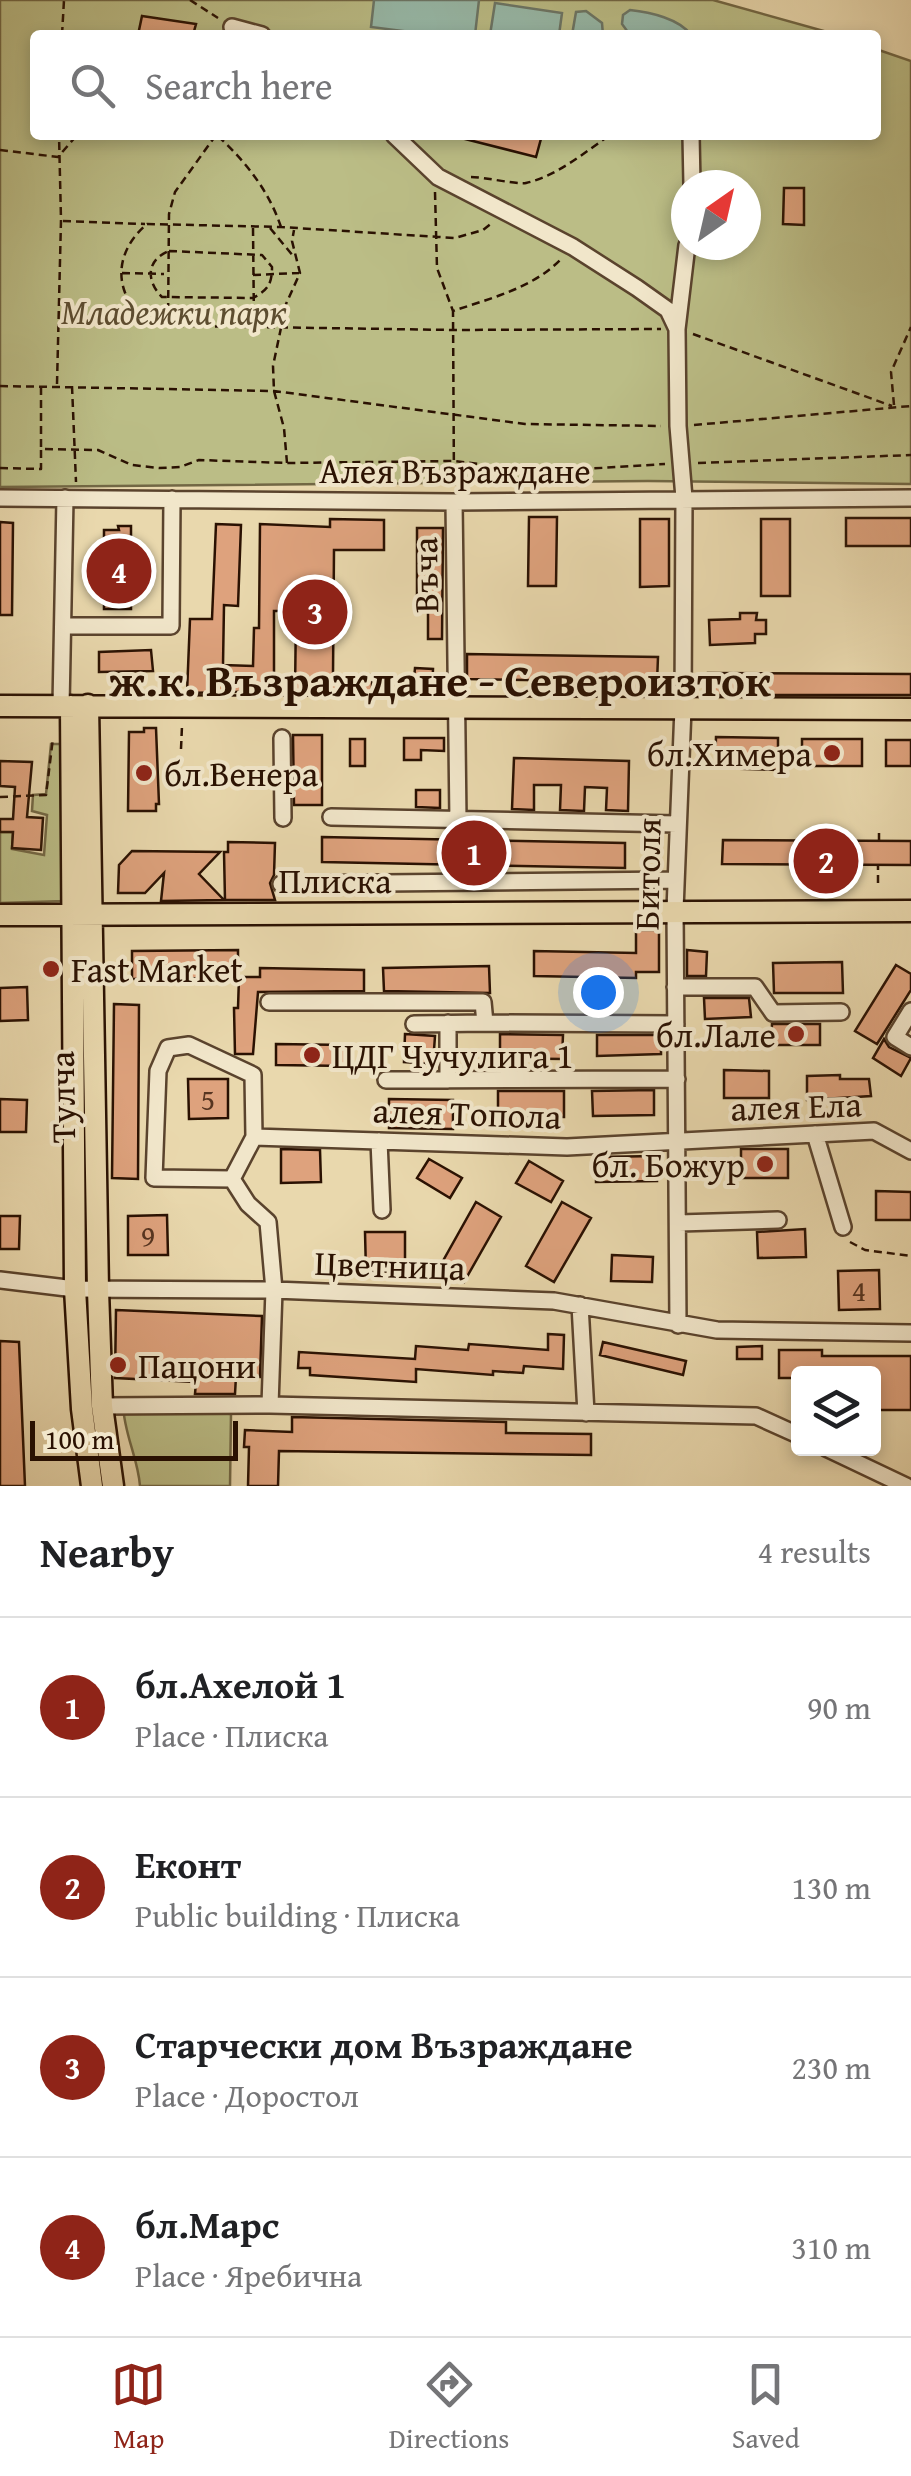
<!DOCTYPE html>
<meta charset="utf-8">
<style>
body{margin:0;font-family:"Gentium Book Plus",serif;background:#f6f6f6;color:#202124}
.controls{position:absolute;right:30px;bottom:30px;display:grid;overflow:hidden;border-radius:10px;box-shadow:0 5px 15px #0003}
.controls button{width:90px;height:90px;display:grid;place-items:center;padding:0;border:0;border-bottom:2px solid #e0e0e0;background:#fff;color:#202124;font:50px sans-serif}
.compass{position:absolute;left:671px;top:170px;width:90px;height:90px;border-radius:50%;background:#fff;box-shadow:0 5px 15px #0003;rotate:34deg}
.scale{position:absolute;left:30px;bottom:25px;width:208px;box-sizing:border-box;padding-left:10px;border:5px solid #2a1102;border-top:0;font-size:28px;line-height:35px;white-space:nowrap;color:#2a1102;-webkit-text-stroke:8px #f1e6ca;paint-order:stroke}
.you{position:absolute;left:598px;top:992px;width:35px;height:35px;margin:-25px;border:8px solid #fff;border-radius:50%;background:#1a73e8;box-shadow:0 0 0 15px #1a73e833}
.badge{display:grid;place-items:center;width:65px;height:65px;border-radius:50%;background:#8f2418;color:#fff;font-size:32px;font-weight:700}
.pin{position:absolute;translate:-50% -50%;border:5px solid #fff;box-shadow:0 2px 10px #0006}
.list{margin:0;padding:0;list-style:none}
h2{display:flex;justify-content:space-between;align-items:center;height:130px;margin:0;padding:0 40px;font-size:42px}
h2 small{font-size:32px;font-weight:400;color:#757577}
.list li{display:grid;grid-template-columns:65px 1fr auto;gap:30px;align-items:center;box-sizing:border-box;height:180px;padding:0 40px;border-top:2px solid #e0e0e0}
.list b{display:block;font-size:38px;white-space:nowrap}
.list p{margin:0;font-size:32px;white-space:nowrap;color:#757577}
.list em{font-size:32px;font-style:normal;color:#757577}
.icon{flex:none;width:55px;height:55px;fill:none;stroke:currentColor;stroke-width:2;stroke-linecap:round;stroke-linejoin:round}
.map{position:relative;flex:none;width:911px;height:1486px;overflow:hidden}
.search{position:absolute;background:#fff;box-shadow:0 5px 15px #0003;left:30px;right:30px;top:30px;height:110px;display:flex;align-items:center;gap:25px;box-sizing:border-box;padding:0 35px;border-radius:10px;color:#757577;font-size:38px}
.sheet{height:850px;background:#fff}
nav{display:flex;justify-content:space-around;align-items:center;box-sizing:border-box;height:140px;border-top:2px solid #e0e0e0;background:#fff;font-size:28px;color:#757577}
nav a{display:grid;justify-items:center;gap:5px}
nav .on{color:#8f2418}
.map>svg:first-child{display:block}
.green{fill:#bbbd86;stroke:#726744;stroke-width:2.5;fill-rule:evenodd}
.water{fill:#97baaa;stroke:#6b7667;stroke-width:2.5}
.building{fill:#dea27d;stroke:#2a1102;stroke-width:2.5}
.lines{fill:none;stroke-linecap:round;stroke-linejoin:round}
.minor-casing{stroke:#5a432d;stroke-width:20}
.major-casing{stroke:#2a1102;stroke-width:25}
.path{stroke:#2a1102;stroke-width:2.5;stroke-dasharray:8 5;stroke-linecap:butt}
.minor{stroke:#f1e6ca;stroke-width:15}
.major{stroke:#e9d8ad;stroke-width:20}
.poi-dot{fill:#8f2418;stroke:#f1e6ca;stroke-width:4}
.labels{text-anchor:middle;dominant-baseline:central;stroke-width:8;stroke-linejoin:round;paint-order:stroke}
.number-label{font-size:30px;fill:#573521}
.park-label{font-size:35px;font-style:italic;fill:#5d4d30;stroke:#f1e6ca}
.street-label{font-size:35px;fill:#2a1102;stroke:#f1e6ca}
.poi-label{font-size:35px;fill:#2a1102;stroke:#f1e6ca;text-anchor:start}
.district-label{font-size:45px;font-weight:bold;fill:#2a1102;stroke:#f1e6ca}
</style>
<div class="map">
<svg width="911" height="1486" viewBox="0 0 911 1486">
<rect width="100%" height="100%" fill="#e9d8ad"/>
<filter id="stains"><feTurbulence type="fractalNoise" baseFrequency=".002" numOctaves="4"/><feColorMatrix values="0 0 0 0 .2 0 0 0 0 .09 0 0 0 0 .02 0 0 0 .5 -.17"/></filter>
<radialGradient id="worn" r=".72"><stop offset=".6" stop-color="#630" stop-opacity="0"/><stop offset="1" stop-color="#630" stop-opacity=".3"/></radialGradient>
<!-- green -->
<path class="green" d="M0 0H713L838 35H35V135H876V49L911 61V484L648 481 0 487ZM686 185H746V245H686Z
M51 744H66L64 901 0 903V832H13L12 849 44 855 47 815 32 811 33 795 46 794Z
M123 1405 231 1414 230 1486H140C138 1458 124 1434 123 1405Z"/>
<!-- water -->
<path class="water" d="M374 0H479L475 35H434L371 27Z
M495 3 562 13 559 35H490Z
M630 10C650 12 680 19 691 35H630L622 24 623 15Z
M586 11 602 23 603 35H572L576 12Z"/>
<!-- building -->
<path class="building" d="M142 16 196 24 193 35H138Z
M465 135H542L536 157 465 139Z
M784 188H804V225L783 224Z
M529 517H557L556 586H528Z
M846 518H911V546H846Z
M330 519 384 520V550H334L333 675H372V693H295L296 611H274V691L187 693 190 619H212L216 524 241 525 238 606 224 605 223 665 253 666 254 628H259L260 524 330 527Z
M640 519H669V586L640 587Z
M761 519H790V596H761Z
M0 522 13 523 12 615H0Z
M118 526H131V540H134V602H131V609H104V530H119Z
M417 528H443L442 639H428V606H417Z
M740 613H757L756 620H766V634H755V643L710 645 709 620 740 619Z
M151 650 153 671 99 672V652Z
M467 654 658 657 657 682 467 679Z
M415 668 433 669 432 694H405V679H414Z
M708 673 911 674V695H708Z
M144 728H156L159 804H156V811H128L129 732H144Z
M293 735H322V805H294Z
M716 737 778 738V770L715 768Z
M404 738H444V751L421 750V760H404Z
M350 739H365V766H350Z
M802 739H862V766H802Z
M886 740H911V766H886Z
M514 758 629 761 628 811 606 810 607 788 585 787 584 811 560 810 561 785H534V810L512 809Z
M0 761 32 762 27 817 43 818 41 850 12 848 13 832H0V819H13L15 787 0 786Z
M416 790H440V808L416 807Z
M322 837 625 843V868L322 862Z
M723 840 911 841V865L722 864Z
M228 842 275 843 274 875 270 883 275 900H225L224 852H228Z
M132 851 220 852 199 874 224 900 161 901 164 873 145 893H118L119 865Z
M636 930H659V972H636V978L534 976V951L636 953Z
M238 950V978L132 979V951Z
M687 950 707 952 706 976H687Z
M842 962 843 993H774L773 963Z
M896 965 911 974V990L877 1044 855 1031Z
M489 966 490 993 384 991 383 968Z
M260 968 364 970V991L258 992 253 1054H235L234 1008H238L239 977H260Z
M27 987 28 1020 0 1021V988Z
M704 998H749L751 1017 705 1019Z
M114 1004 139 1005 138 1179 112 1178Z
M772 1024H820V1045H771Z
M405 1034 435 1036 433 1064 404 1062Z
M500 1034 563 1035 562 1059 500 1058Z
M597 1035H661V1054L597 1056Z
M884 1039 889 1047 911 1058 901 1076 873 1058Z
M276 1044 347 1045V1066L276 1065Z
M724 1070 769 1071V1098H724Z
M840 1075V1079H869L871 1096 807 1100V1076Z
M188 1079H228V1118L189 1119Z
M654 1090V1115L593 1116 592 1091Z
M498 1091H564V1117L498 1116Z
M0 1099 27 1100 26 1132H0Z
M389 1099 453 1100V1129L389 1128Z
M281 1149 320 1150 321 1182 281 1183Z
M741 1149H788V1178H741Z
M656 1156 657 1181 596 1182V1157Z
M429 1159 462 1178 450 1198 417 1178Z
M529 1161 563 1181 551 1202 516 1183Z
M876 1191 911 1192V1220H876Z
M476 1202 501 1217 464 1282 439 1268Z
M562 1202 591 1218 554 1282 526 1266Z
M167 1215 168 1255H128V1216Z
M0 1216H20L19 1249H0Z
M805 1229 806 1257 758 1258 757 1232Z
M365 1232H405V1271L366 1272Z
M612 1255 653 1257 652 1282 611 1281Z
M879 1270 880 1309 839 1310 838 1271Z
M116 1310 262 1316 260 1377 236 1376 235 1394H195L196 1382 115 1378Z
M548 1334 564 1335 563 1369 524 1366 523 1373 493 1371V1375L416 1369V1382L310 1375V1368H298L299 1352 415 1359 416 1346 468 1350 469 1344 548 1350Z
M0 1341 19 1342 25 1486H0Z
M603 1342 686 1361 683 1375 600 1355Z
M762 1346V1359H737V1347Z
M779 1350H822V1356H911V1410H874V1374H798V1378H779Z
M292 1417 506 1422V1433L591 1434V1455L279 1451 278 1486H248L249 1447H244L245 1430 292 1432Z"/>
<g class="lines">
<!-- minor casing -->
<g class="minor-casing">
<path id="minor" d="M232 27 262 35
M394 135 438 177 573 247 637 288 668 310 677 329
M691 135 692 185
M0 498 454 502 911 498
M454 502 458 820
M63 626H171L172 499
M61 706 65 498
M282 738 283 818
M331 817 677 824
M281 884 676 880
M675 987H755L773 1013 841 1012
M269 1002H483L485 1023 676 1024
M911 1011 895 1037 911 1047
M414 1024 485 1023
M386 1080 677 1079
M448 1080V1023
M815 1134 843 1227
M254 1137 253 1075 189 1045 168 1048 158 1071 154 1178 232 1179 254 1137 567 1147 874 1131 911 1151
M379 1141 382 1210
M232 1179 248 1204 268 1222 274 1290 270 1405
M679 1223 778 1220
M0 1280 75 1289 274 1290 554 1301 717 1330 911 1333
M580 1305 586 1413
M678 1325 675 910 683 708 684 498 678 426 677 329 687 245
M102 1406 270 1405 756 1416 798 1435
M826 1448 906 1486"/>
</g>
<!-- major casing -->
<g class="major-casing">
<path id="major" d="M88 705 98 1290 102 1406 113 1486
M0 706 911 709
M71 706 75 1289 82 1409 92 1486
M0 915 911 911"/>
</g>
<!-- path -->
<path class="path" d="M190 0 218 18
M62 35 64 0
M218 136C246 162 269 191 281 227
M0 150 58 157 77 135
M471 177C484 177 519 185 526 183 557 176 585 152 610 135
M435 192 437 268 453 311
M63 221 145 224
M253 228 254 325
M270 228 294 257
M169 251 262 255 272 267C272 284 268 290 253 298L162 297C146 281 146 260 169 251Z
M122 273 164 274
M253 275 299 273
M59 324 453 330 661 329
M149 324C113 295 112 254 147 224L281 227 455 238 483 230 492 223
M168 324 169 214 175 192 216 135
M693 334 892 406
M57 384 61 220 59 135
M0 386 274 391 525 424 661 426
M72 386 76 482
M894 405 891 372 911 327
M694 425 911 406
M41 447V387
M287 463 284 428 274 391 273 366 286 304 300 273 292 241 294 230
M698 463 911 455
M0 468 41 469V449L98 450 132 465 159 468 180 467 199 460 287 463 453 461 489 465 519 478 543 480 568 470 665 464
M454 486 453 311C491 298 534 288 562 258
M181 749 182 726
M0 797 46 795 53 738
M879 841V829
M878 883V865
M850 1242 865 1250 911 1256"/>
<!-- minor -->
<use href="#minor" class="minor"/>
<!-- major -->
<use href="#major" class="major"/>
</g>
<!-- markers -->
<g class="poi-dot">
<circle cx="832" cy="753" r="10"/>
<circle cx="144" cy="773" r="10"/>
<circle cx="51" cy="969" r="10"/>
<circle cx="796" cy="1034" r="10"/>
<circle cx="312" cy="1055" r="10"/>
<circle cx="765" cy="1164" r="10"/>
<circle cx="118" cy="1365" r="10"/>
</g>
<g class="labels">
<!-- number labels -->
<g class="number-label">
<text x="208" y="1099">5</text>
<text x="148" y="1235">9</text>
<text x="859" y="1290">4</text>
</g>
<!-- park labels -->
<g class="park-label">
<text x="174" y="311">Младежки парк</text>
</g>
<!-- street labels -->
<g class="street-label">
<text x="455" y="470">Алея Възраждане</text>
<text transform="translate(425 575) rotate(-91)">Въча</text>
<text transform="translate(647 874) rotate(-89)">Битоля</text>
<text x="335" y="880">Плиска</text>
<text transform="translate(62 1097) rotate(-91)">Тулча</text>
<text transform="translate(796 1106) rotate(-2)">алея Ела</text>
<text transform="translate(467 1113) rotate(2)">алея Топола</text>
<text transform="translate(390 1265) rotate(2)">Цветница</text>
</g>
<!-- poi labels -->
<g class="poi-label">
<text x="812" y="753" text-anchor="end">бл.Химера</text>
<text x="164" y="773">бл.Венера</text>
<text x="71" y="969">Fast Market</text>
<text x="776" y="1034" text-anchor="end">бл.Лале</text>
<text x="332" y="1055">ЦДГ Чучулига 1</text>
<text x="745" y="1164" text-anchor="end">бл. Божур</text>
<text x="138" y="1365">Пацони</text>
</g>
<!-- district labels -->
<g class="district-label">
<text x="440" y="679">ж.к. Възраждане - Североизток</text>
</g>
</g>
<rect width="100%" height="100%" filter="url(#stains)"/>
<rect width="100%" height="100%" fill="url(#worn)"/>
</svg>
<div class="controls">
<button><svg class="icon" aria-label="layers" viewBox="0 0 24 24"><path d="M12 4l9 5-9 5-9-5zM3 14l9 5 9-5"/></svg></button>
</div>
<svg class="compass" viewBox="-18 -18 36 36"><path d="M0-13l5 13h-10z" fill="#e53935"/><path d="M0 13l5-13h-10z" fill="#757577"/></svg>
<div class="scale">100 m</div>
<div class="you"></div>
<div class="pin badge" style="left:474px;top:853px">1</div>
<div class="pin badge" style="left:826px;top:861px">2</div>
<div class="pin badge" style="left:315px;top:612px">3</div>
<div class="pin badge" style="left:119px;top:571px">4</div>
<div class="search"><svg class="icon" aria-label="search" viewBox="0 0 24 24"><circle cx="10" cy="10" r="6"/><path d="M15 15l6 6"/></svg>Search here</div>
</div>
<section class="sheet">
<h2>Nearby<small>4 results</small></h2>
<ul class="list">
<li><span class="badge">1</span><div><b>бл.Ахелой 1</b><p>Place · Плиска</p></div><em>90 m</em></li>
<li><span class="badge">2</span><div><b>Еконт</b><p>Public building · Плиска</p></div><em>130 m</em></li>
<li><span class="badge">3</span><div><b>Старчески дом Възраждане</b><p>Place · Доростол</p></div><em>230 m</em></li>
<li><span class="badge">4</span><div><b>бл.Марс</b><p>Place · Яребична</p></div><em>310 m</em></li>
</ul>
</section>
<nav>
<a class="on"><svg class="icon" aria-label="map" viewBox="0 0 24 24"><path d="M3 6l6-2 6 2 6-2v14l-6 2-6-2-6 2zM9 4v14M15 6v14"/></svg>Map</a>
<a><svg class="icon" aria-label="directions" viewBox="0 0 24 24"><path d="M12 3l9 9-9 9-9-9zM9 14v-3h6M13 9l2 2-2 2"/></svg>Directions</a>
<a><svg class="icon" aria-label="saved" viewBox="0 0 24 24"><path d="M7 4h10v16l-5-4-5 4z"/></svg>Saved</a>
</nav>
